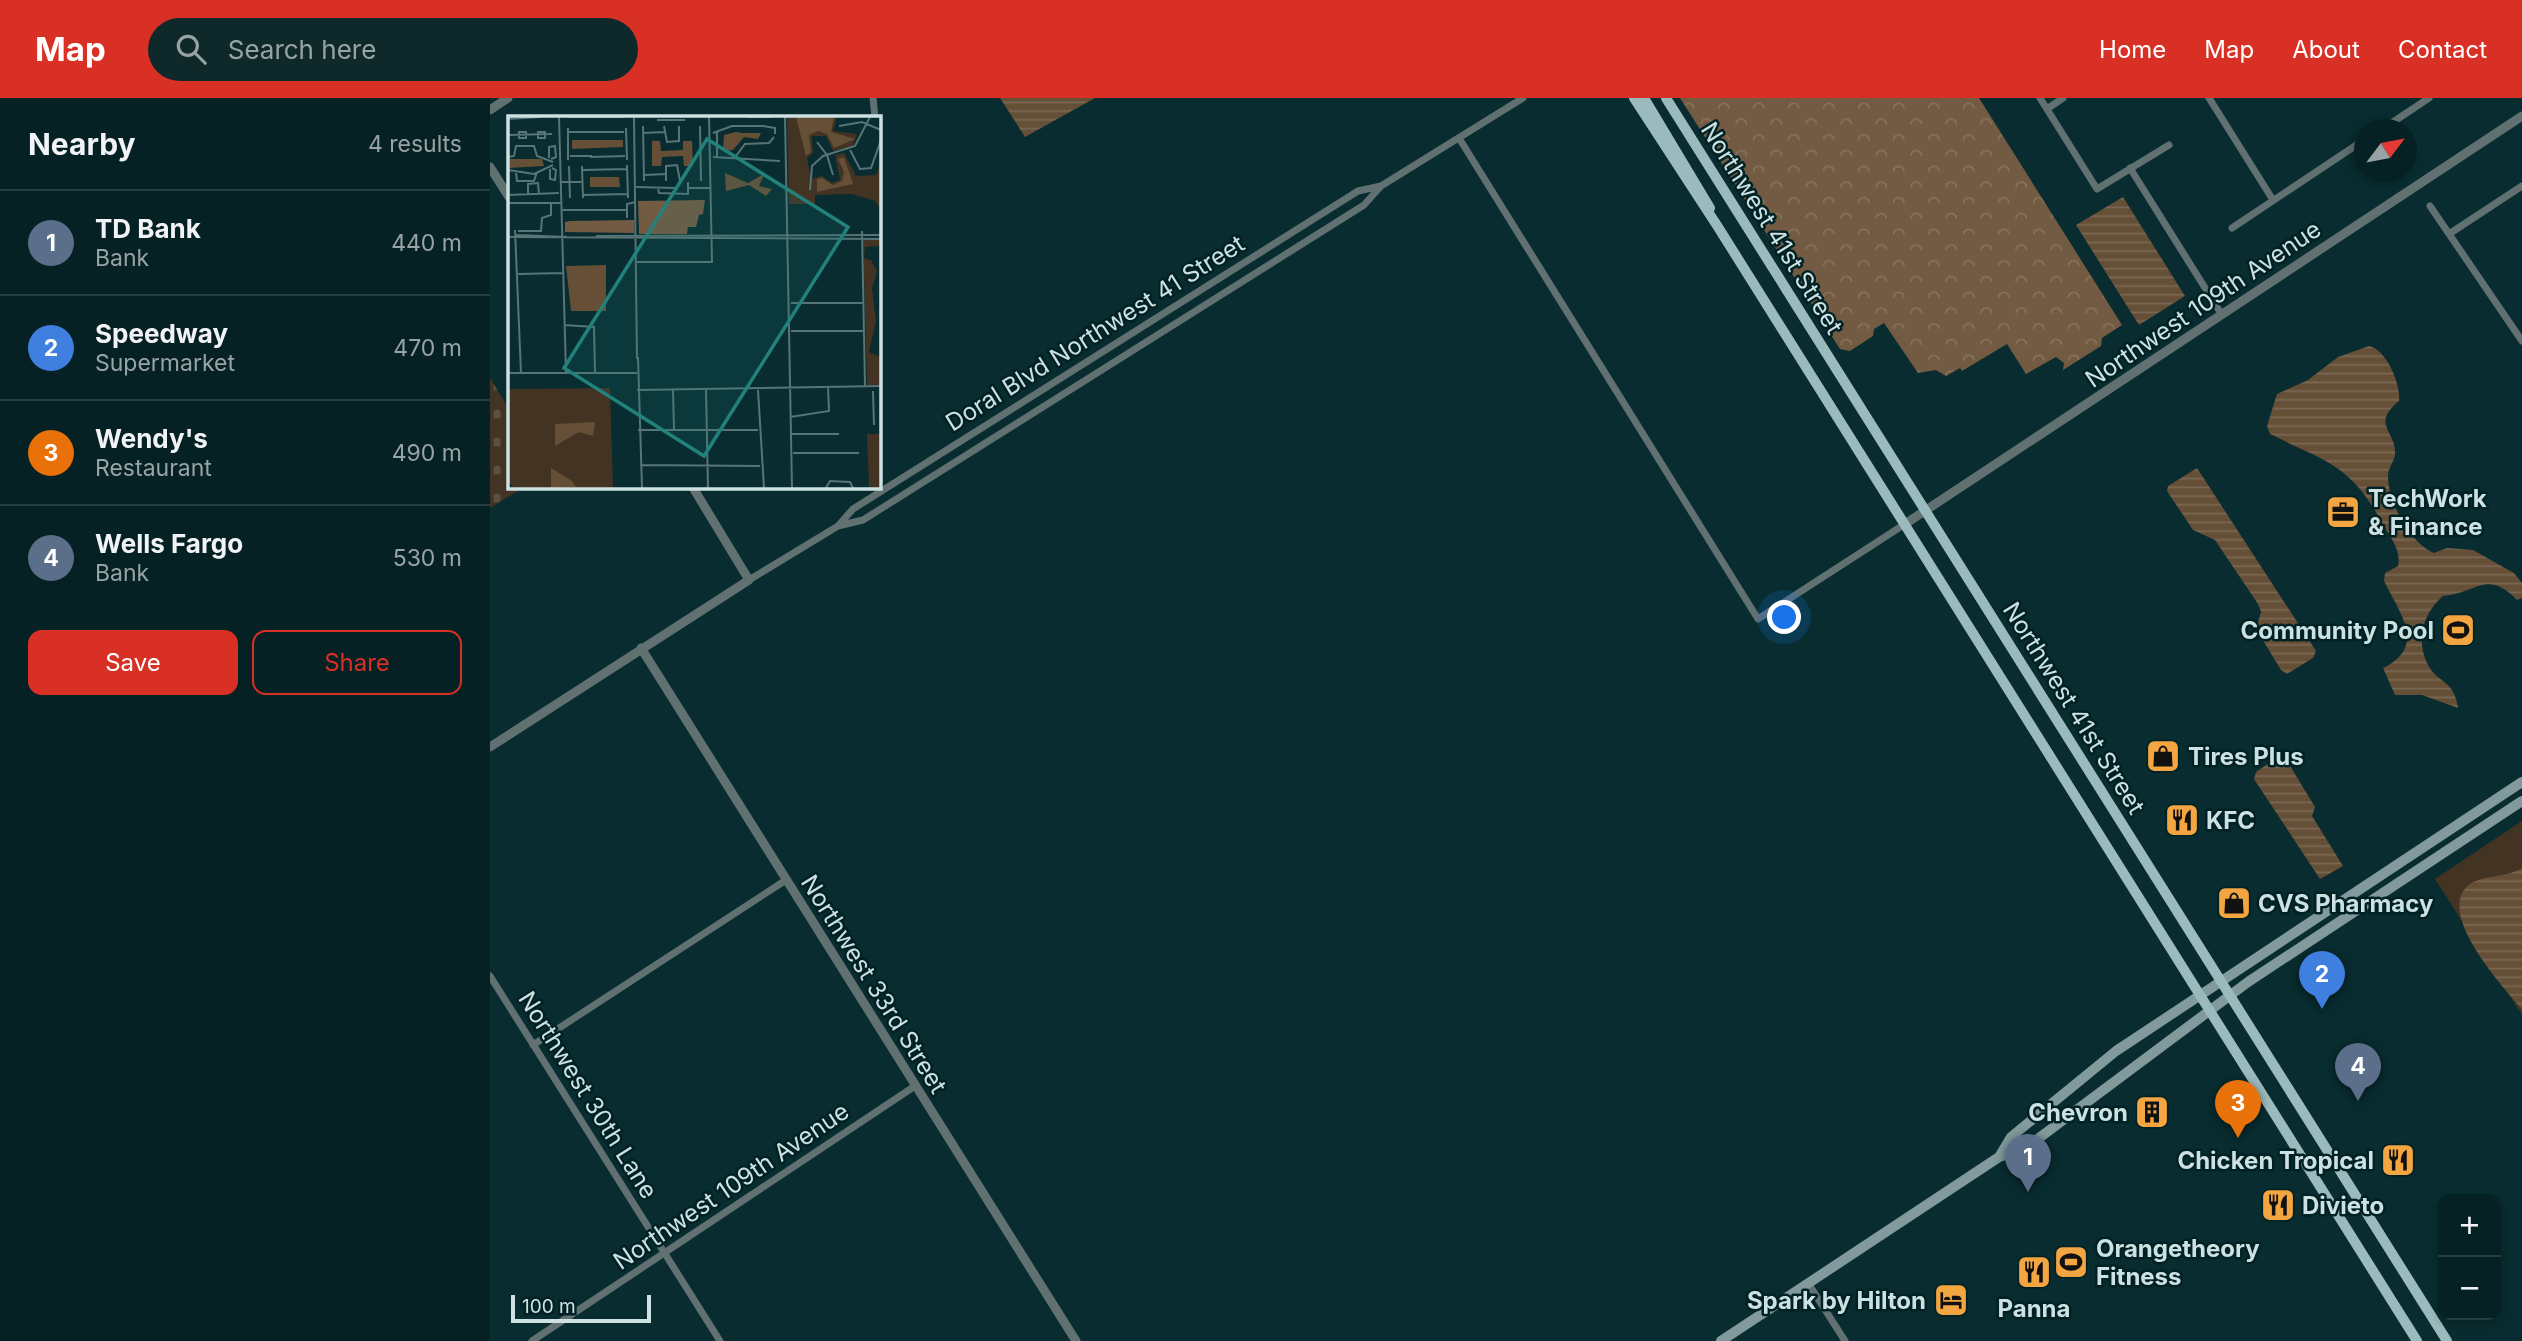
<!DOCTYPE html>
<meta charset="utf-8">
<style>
body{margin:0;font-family:Inter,sans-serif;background:#0f292b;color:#f1f3f6}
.controls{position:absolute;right:21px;bottom:21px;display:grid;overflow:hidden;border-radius:14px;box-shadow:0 4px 10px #0003}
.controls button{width:63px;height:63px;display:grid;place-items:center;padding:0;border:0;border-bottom:2px solid #273e41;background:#062123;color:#f1f3f6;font:35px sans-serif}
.compass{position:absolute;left:1864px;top:21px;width:63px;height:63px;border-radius:50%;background:#062123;box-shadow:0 4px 10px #0003;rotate:58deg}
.scale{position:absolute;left:21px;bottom:18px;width:140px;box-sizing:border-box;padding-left:7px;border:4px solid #cde0e2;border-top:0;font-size:19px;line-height:24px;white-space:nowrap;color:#cde0e2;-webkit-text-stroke:5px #002225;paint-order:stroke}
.you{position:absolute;left:1295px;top:520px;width:24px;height:24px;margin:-18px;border:5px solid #fff;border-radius:50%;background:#1a73e8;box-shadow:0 0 0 10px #1a73e833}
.badge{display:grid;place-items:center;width:46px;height:46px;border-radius:50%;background:#d93025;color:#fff;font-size:23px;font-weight:700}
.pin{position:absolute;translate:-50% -58px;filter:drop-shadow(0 2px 4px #0008)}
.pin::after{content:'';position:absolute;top:37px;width:24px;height:21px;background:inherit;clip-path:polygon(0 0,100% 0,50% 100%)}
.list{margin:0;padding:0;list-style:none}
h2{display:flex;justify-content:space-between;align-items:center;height:91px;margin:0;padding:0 28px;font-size:30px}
h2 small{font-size:23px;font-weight:400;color:#98a3a6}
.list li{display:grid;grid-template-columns:46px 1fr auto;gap:21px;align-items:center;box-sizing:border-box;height:105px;padding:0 28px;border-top:2px solid #273e41}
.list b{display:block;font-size:26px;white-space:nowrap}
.list p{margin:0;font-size:23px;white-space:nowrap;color:#98a3a6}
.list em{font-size:23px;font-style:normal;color:#98a3a6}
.actions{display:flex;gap:14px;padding:21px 28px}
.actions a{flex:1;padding:16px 0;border:2px solid #d93025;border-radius:14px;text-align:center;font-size:24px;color:#d93025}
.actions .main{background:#d93025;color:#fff}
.icon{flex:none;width:38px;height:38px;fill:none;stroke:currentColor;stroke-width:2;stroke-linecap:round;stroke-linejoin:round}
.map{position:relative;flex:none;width:2032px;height:1243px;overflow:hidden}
header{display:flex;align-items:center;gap:42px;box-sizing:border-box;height:98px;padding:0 35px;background:#d93025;color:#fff}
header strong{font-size:33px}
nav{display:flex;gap:38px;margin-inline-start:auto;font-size:24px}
.search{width:490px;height:63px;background:#0f292b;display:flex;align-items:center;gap:18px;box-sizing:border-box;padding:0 24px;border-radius:38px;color:#98a3a6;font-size:26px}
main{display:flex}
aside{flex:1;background:#062123}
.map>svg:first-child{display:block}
.grass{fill:#433322}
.forest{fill:url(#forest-crowns)}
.cemetery{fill:url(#cemetery-stones)}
.water{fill:url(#water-rules)}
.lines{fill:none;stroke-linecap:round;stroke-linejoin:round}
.minor{stroke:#617071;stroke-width:7}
.tertiary{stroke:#617071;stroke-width:9}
.secondary{stroke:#829a9c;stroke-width:10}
.primary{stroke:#9bbabd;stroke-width:10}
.labels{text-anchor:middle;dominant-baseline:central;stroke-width:5;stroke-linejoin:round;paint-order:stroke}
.street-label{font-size:24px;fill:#cde0e2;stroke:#002225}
.poi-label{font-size:24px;font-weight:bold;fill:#cde0e2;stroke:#002225;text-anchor:start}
.inset-road{fill:none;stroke:#577477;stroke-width:2}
.view{fill:#22817a;fill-opacity:0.15;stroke:#22817a;stroke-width:3.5}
.inset-edge{fill:none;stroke:#cde0e2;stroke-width:3.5}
</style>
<header>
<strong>Map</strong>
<div class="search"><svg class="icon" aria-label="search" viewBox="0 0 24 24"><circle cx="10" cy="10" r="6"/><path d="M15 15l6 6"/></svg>Search here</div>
<nav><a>Home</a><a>Map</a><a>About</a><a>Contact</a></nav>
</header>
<main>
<aside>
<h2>Nearby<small>4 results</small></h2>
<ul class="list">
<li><span class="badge" style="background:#5c6f8a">1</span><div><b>TD Bank</b><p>Bank</p></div><em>440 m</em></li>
<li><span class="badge" style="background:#3f7fe0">2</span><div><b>Speedway</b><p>Supermarket</p></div><em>470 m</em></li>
<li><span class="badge" style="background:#e8710a">3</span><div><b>Wendy's</b><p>Restaurant</p></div><em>490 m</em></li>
<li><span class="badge" style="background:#5c6f8a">4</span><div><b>Wells Fargo</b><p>Bank</p></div><em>530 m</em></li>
</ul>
<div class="actions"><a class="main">Save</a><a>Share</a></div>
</aside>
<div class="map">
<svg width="2032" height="1243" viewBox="0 0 2032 1243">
<defs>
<pattern id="forest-crowns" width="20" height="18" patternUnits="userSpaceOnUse" patternTransform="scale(1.75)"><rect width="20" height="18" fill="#725b42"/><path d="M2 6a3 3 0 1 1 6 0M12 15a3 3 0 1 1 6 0" fill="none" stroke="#85725d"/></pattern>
<pattern id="cemetery-stones" width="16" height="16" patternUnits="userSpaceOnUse" patternTransform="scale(1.75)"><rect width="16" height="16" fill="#433322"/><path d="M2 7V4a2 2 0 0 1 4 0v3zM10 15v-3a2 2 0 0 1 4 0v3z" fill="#5d5042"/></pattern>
<pattern id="water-rules" width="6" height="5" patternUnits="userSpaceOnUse" patternTransform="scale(1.75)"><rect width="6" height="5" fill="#654f37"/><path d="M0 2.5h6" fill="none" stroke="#7a6854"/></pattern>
</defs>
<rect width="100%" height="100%" fill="#082c2f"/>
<!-- grass -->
<path class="grass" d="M2032 723V917L1945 781Z"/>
<!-- forest -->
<path class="forest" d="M1190 0H1489L1632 227 1612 240 1611 248 1573 272 1574 265 1566 259 1536 276 1517 246 1472 273 1470 270 1456 278 1446 272 1428 275 1394 225 1384 231 1383 238 1360 253 1350 251Z"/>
<!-- cemetery -->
<path class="cemetery" d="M0 280 19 311V388L34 389 0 410Z"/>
<!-- water -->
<path class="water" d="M510 0H605L535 39Z
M1633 99 1695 198 1649 227 1586 127Z
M1879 248C1897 252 1911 287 1909 303 1880 327 1907 333 1905 357 1904 364 1898 370 1898 378 1898 404 1920 445 1944 455L1957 450 1983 452 2024 475 2032 485V500L2027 502C1997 471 1987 495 1953 498 1933 515 1925 542 1938 567 1948 586 1964 581 1968 610L1932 597H1905L1893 570C1938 548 1909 514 1894 483L1895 475 1908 468C1911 452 1902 442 1894 428 1870 385 1855 370 1809 350 1799 346 1790 340 1780 336L1777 328 1787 296 1818 282 1848 259Z
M1707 370 1826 553 1823 560 1797 576 1791 572 1766 531 1771 514 1768 506 1725 442 1703 432 1677 393 1678 388Z
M1978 519 1984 528 1975 534 1978 540 1970 545 1958 539V531L1962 523Z
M1788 659 1797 663 1825 709 1822 718 1853 768 1830 781 1764 681 1766 674Z
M2032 770V911C2013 889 1943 813 1980 786 1994 777 2015 780 2032 770Z"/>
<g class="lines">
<!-- minor -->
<path class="minor" d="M383 0 385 19
M1550 0 1607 91 1679 47
M1719 0 1783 102
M1557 11 1573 0
M1891 32 1939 0
M969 40 1268 521 1415 426
M1640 70 1732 217
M1940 108 2032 243
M1742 130 1874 42
M1959 136 2032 88
M348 428 363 411 868 93 891 88
M259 482 348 428 373 422 874 107 891 88 1033 0
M0 878 230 1243
M43 947 296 782
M1318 1185 1355 1243
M42 1243 425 988"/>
<!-- tertiary -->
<path class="tertiary" d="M0 12 18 0
M0 69 19 99
M1415 426 2032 18
M151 550 586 1243
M0 649 259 482 202 388"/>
<!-- secondary -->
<path class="secondary" d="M1509 1059 1521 1039 1626 953 2032 684
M1231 1243 1509 1059 1533 1052 1758 884 2032 703"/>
<!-- primary -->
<path class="primary" d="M1144 0 1228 129 1927 1243
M1154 0 1220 110
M1176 0 1957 1243"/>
</g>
<!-- icons -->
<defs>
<g id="office-square" transform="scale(1.75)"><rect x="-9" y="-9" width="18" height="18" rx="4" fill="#f2a541" stroke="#002225"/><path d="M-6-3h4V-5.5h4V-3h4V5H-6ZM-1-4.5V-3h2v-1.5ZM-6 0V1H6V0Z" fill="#111"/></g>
<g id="stadium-square" transform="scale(1.75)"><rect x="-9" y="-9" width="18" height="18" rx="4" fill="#f2a541" stroke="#002225"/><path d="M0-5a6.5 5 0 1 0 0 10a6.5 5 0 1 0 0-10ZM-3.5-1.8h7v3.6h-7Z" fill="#111"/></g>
<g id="shop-square" transform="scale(1.75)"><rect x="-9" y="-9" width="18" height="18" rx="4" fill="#f2a541" stroke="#002225"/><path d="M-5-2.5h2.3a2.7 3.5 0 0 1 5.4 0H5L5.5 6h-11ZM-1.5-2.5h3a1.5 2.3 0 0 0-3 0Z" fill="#111"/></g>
<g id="restaurant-square" transform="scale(1.75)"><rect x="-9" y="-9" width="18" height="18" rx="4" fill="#f2a541" stroke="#002225"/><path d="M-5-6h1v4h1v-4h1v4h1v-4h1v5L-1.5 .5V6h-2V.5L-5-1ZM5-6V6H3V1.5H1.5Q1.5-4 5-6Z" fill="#111"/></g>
<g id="building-square" transform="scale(1.75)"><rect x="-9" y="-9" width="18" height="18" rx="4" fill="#f2a541" stroke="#002225"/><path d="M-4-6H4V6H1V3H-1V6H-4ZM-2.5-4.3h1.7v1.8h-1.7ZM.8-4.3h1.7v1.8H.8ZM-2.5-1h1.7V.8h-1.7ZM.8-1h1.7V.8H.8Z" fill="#111"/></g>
<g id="hotel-square" transform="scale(1.75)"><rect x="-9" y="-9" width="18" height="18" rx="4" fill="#f2a541" stroke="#002225"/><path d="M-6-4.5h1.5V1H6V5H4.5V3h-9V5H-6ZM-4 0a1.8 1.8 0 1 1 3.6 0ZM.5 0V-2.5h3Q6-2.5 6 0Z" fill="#111"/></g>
</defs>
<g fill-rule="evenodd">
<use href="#office-square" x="1853" y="414"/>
<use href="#stadium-square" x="1968" y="532"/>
<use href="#shop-square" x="1673" y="658"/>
<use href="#restaurant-square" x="1692" y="722"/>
<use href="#shop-square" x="1744" y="805"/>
<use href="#building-square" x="1662" y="1014"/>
<use href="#restaurant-square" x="1908" y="1062"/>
<use href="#restaurant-square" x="1788" y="1107"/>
<use href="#stadium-square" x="1581" y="1164"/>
<use href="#restaurant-square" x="1544" y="1174"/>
<use href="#hotel-square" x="1461" y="1202"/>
</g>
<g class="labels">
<!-- street labels -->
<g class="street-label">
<text transform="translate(1282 130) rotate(58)">Northwest 41st Street</text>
<text transform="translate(1713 206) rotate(-34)">Northwest 109th Avenue</text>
<text transform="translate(605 235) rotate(-32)">Doral Blvd Northwest 41 Street</text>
<text transform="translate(1584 610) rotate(58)">Northwest 41st Street</text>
<text transform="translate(384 886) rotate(58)">Northwest 33rd Street</text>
<text transform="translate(98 997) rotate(58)">Northwest 30th Lane</text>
<text transform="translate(241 1088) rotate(-34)">Northwest 109th Avenue</text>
</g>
<!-- poi labels -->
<g class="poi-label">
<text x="1878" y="400">TechWork<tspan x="1878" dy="28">&amp; Finance</tspan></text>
<text x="1944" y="532" text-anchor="end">Community Pool</text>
<text x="1698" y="658">Tires Plus</text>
<text x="1716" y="722">KFC</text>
<text x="1768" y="805">CVS Pharmacy</text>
<text x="1638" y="1014" text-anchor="end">Chevron</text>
<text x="1884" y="1062" text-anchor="end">Chicken Tropical</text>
<text x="1812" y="1107">Divieto</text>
<text x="1606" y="1150">Orangetheory<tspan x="1606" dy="28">Fitness</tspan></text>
<text x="1436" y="1202" text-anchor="end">Spark by Hilton</text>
<text x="1544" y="1210" text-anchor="middle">Panna</text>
</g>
</g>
<!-- overview -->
<g transform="translate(18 18)">
<rect width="373" height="373" fill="#082c2f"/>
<path d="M279 1H329L325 15 349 18 345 30 325 35 318 20H304L305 37 299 42 303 63 314 60 324 67 332 64 327 39 336 37 348 60 368 59 373 45V94L367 85 344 78 307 79V88H281ZM355 124H373V130L357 131 356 142 363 144 369 155 364 172 368 205 361 236 373 241V269H359Z" fill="#433322"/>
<path d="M197 84 195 98 191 99 188 111H180L179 118H131L130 85ZM126 104V117L57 116V106L62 105Z" fill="#725b42"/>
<path d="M102 272 105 372H6L0 366V273ZM359 318H373V372H361Z" fill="#433322"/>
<path d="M288 1H326L323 16 347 23 326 32 319 18 310 15 301 19 303 36 298 40ZM228 16 234 17H253L250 23 236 21 225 34 215 35 216 19ZM64 24H115V31L64 33ZM144 25H152L153 35 175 34V25H184L185 50H176L175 40 154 41 153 50H144ZM336 41 345 68 309 76V63L314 62 325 69 334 65 336 56 330 43ZM0 43H34L36 50 0 52ZM217 57 240 67 256 58 251 70 264 73 258 80 241 69 218 75ZM82 61H111L112 71H82ZM98 149V195H63L58 150ZM87 306 85 320 71 316 47 330V308ZM43 352 64 365 68 371 43 372Z" fill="#654f37"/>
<path class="inset-road" d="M51 1 58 257M60 1H116M126 1 129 243M240 1H262M277 1 284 372M0 3 32 1M149 4H177M135 10 136 65M156 10 159 26 171 25V10M192 10 193 65M331 10 354 6 373 14M60 12V44M118 12 119 44M11 16H18V22H11ZM30 16H37V22H30ZM61 16H83M83 16H116M209 16V41M135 17 157 16M205 17 224 10H255L267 12V18M0 19 44 18M309 26 319 39 325 59M342 34 352 53 363 52 373 24M62 40H84M228 40 237 28 261 27 266 21M0 41 6 40 8 30H26L29 40 45 46M82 41 117 40M205 41 272 45H267M41 42V31L47 30 48 41 43 43M119 49 120 82M61 50 62 82M74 50 75 82M42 53V63L47 64 48 54 44 52M0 54 26 58 45 49M74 54 119 53M8 57 9 65H26L29 56M136 59 158 58M158 65V50L169 49 172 65M53 66H75M128 71 167 72M150 72 151 77 180 78V66M180 72H202M302 74 304 50 315 40 347 30 362 1M20 78V68L30 67 31 78M0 79 51 77M75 79 120 78M0 87H53M53 94H119M119 102V88L128 86M7 114 13 257M10 115H33L34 102 43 99V87M354 115 357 270M8 119 59 121M88 120 373 119M0 121 373 123M129 146H204L201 1M10 158 55 157M283 187H355M56 209 86 211 87 257M283 215H356M130 241 134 372M0 257H129M129 274 373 270M165 274 166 314M198 274 200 372M250 274 256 372M365 275 366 309M282 301 321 295 320 270M130 314H250M283 318H331M285 337H351M133 349 252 350M318 372 322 365 342 366 345 372"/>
<path class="view" d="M199 23 340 111 196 340 56 252Z"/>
<rect width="373" height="373" class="inset-edge"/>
</g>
</svg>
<div class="controls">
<button>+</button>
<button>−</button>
</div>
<svg class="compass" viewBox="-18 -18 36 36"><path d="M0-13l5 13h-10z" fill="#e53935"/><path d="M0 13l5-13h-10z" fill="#98a3a6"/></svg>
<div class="scale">100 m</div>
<div class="you"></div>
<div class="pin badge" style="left:1538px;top:1094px;background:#5c6f8a">1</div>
<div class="pin badge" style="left:1832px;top:911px;background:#3f7fe0">2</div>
<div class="pin badge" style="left:1748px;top:1040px;background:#e8710a">3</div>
<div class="pin badge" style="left:1868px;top:1003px;background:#5c6f8a">4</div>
</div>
</main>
